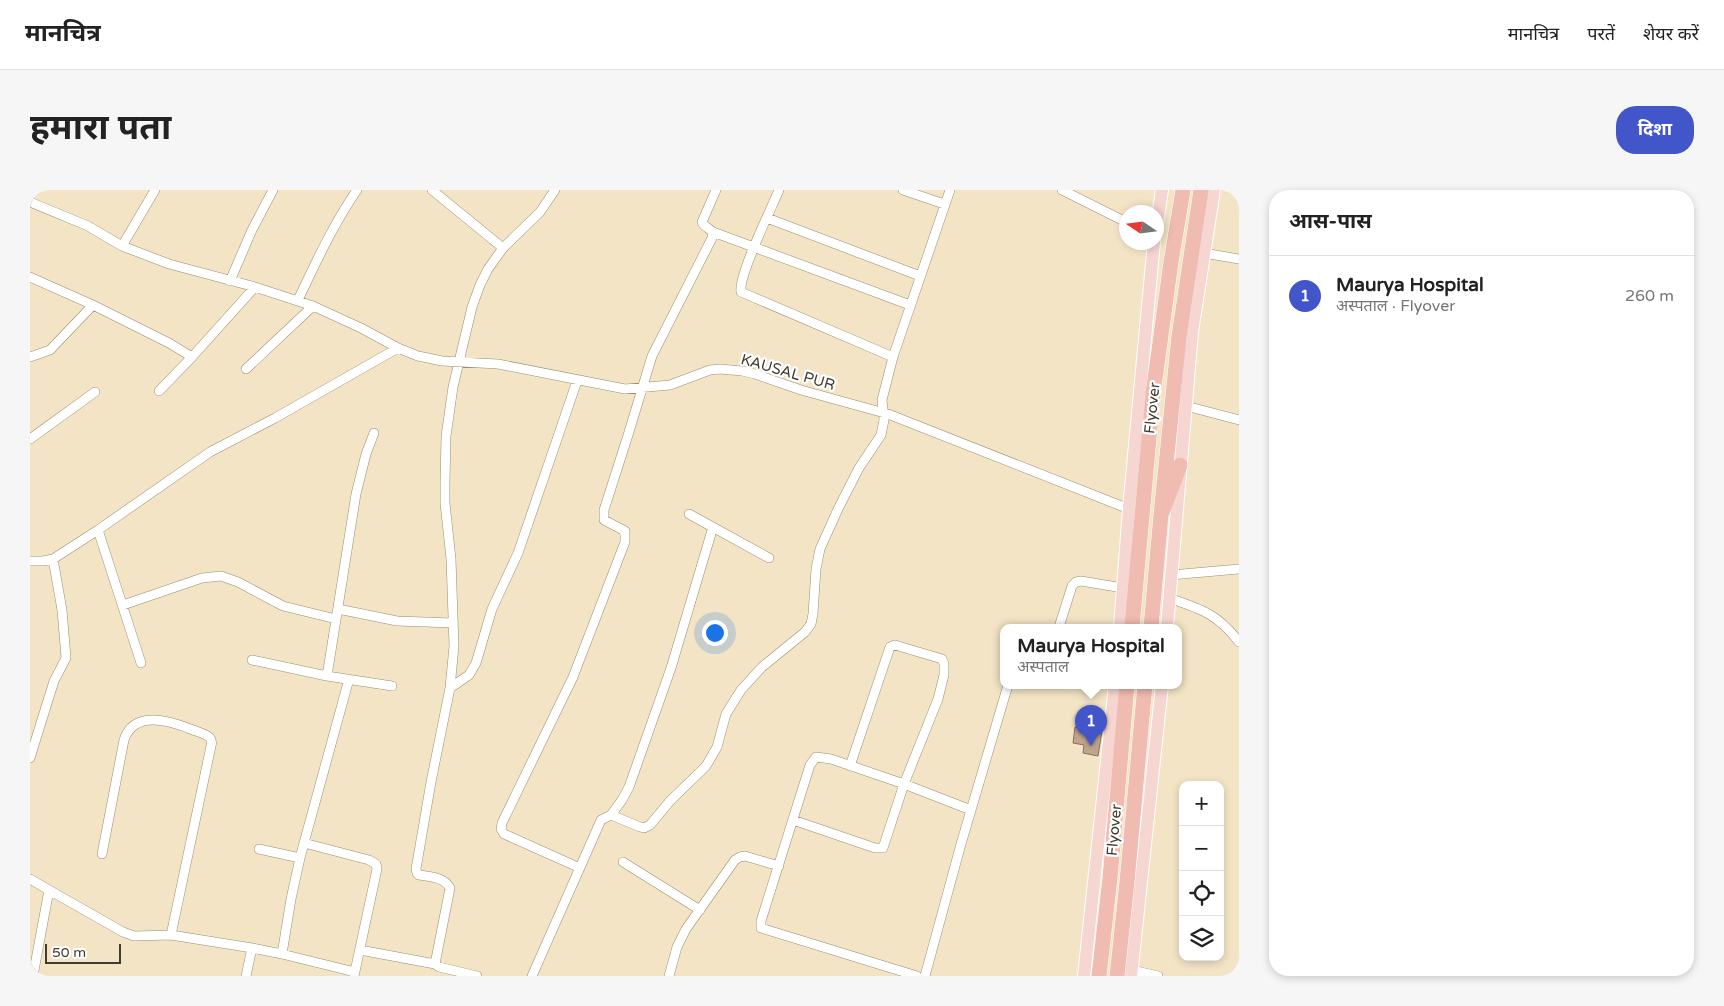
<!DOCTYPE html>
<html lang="hi">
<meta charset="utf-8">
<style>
body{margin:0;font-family:"Varela Round","Noto Sans Devanagari",sans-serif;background:#f6f6f6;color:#222}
.controls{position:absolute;right:15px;bottom:15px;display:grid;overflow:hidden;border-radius:10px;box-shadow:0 2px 8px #0003}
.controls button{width:45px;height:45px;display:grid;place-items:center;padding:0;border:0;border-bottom:1px solid #e0e0e0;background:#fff;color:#222;font:25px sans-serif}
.compass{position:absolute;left:1089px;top:15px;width:45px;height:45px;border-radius:50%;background:#fff;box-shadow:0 2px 8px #0003;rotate:283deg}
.scale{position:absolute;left:15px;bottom:12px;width:76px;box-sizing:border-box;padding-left:5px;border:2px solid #403b2e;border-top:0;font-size:14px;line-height:18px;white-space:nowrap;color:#403b2e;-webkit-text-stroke:4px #fff;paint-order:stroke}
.you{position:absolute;left:684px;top:442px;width:18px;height:18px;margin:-12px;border:4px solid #fff;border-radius:50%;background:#1a73e8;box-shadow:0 0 0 8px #1a73e833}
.badge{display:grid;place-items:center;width:32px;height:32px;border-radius:50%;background:#4256c9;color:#fff;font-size:16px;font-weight:700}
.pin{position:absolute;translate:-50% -41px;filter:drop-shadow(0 1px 2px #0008)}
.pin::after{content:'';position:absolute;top:26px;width:18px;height:15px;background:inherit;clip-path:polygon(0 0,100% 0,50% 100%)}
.popup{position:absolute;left:970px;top:434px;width:182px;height:65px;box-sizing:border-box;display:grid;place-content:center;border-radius:10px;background:#fff;filter:drop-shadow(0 1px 4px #0005);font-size:16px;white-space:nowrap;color:#767676}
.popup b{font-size:19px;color:#222}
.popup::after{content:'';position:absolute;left:50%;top:100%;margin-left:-10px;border:10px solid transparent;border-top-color:#fff}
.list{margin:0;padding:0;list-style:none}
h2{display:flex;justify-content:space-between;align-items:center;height:65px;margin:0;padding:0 20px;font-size:21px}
h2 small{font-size:16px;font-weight:400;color:#767676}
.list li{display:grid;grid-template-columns:32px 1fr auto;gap:15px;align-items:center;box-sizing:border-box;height:80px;padding:0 20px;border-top:1px solid #e0e0e0}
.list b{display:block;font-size:19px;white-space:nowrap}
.list p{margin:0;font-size:16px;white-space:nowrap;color:#767676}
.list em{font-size:16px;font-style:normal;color:#767676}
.icon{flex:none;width:28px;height:28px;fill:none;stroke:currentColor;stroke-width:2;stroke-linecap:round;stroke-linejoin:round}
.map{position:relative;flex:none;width:1209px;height:786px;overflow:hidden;border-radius:20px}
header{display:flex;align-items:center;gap:30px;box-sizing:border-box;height:70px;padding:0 25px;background:#fff;border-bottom:1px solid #e0e0e0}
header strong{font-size:24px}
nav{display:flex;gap:28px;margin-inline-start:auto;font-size:18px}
.intro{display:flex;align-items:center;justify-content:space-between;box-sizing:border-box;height:120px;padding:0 30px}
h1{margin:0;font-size:35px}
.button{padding:12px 22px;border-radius:20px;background:#4256c9;color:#fff;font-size:18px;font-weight:700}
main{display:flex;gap:30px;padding:0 30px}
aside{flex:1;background:#fff;border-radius:20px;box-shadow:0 2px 8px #0003}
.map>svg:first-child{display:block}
.building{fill:#bfa58e;stroke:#89715b}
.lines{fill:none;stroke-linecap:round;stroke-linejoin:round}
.street-casing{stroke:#9b8d70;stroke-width:10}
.primary-casing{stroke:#fff;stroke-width:14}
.highway-casing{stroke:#fff;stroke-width:16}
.street{stroke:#fff;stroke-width:9}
.primary{stroke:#f6d6d0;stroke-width:12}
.highway{stroke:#f0bbb0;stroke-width:15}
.labels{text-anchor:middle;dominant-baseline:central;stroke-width:4.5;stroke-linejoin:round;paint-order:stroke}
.street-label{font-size:15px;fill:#403b2e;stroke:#fff}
</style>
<header>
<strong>मानचित्र</strong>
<nav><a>मानचित्र</a><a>परतें</a><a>शेयर करें</a></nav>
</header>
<div class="intro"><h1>हमारा पता</h1><a class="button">दिशा</a></div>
<main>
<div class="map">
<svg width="1209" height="786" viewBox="0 0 1209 786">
<rect width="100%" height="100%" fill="#f3e4c5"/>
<!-- building -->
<path class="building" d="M1045 537 1072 541 1068 566 1053 563 1054 555 1043 553Z"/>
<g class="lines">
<!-- street casing -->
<g class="street-casing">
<path id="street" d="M402 0 473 58
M749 0C741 19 708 86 711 102L863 167
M873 0 914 14
M1032 0 1096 32
M0 12 58 36 92 56 139 74 225 97 283 116 331 138 368 158 388 166 412 171 468 174 595 199 640 195 680 180 690 179 712 181 725 184 771 200 858 224 1099 319
M737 28 890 86
M683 42 880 115
M92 56 125 0
M1174 63 1209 69
M0 87 63 115
M200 91 222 40 243 0
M268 110C286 72 303 35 327 0
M0 167 20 160 63 115 139 153 162 167
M216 179 283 116
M129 201 162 167 225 97
M1156 216 1209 230
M0 249 65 202
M659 324 739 368
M0 371H13L23 369 68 340
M1141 385 1209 379
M1139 408C1171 419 1188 424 1209 452
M93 415 172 388 191 386 208 392 253 416 306 429
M308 419 367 431 423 433
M1029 437 1042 396 1046 392 1051 391 1093 398
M222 470 297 486 362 496
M111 473 68 340 180 262 245 228 368 158
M297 486 326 304 336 264 344 243
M319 489 274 653 339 670 346 674 347 679 324 786
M420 498 439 485 446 473 462 419 488 363 547 191
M0 568 24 491 36 468 32 420 23 369
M581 625 610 637 614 638 620 635 640 611 676 576 687 557 696 524 711 500 732 477 775 442 781 434 783 424 786 379 790 359 809 317 829 278 851 245 854 230 852 210 863 167 920 0
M763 630 845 658H853L874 594 908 509 914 485V474L912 469 865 455 860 457 820 576
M229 659 270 668 274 653
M72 664 94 550C104 519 141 531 163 540 168 542 177 544 180 548 182 551 182 553 181 556L141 745 222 758 216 786
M593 672 670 720
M550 678 474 644 471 639 472 633 543 487 595 352V341L574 330V320L599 242 622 166 682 48 683 43C681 38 674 38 672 32L686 0
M0 689 19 700 3 786
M19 700 93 742 104 746 141 745
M222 758 252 764 325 782
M330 760 405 774
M252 764 261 709 270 668
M1102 780 1128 786
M447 786 409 777 405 774 420 698C414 687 401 687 389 685L387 683 386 679 401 592 420 498 424 456 421 369 415 313V292L416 246 423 197 442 117 450 95 458 79 473 58 510 22 525 0
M502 786 571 630 581 625 592 610 599 597 641 478 683 337
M639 786 647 757 656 739 705 670 710 667 715 666 749 676
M887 786 731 738V731L780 575 786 567 801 569 874 594 941 620
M895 786 931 654 978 495"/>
</g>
<!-- primary casing -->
<g class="primary-casing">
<path id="primary" d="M1126 40 1132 0
M1090 437 1099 319 1124 52
M1137 437 1162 142 1184 0
M1054 786 1085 495
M1101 786 1132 495"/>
</g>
<!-- highway casing -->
<g class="highway-casing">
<path id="highway" d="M1131 325 1149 146 1171 0
M1102 437 1123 204 1141 72 1153 0
M1121 437 1131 325 1150 275
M1069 786 1080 688 1097 495
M1087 786 1097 692 1115 495"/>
</g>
<!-- street -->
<use href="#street" class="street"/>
<!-- primary -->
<use href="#primary" class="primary"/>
<!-- highway -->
<use href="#highway" class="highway"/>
</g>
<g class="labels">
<!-- street labels -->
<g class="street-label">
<text transform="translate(758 182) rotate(16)">KAUSAL PUR</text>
<text transform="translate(1122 218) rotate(-84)">Flyover</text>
<text transform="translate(1084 640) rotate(-85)">Flyover</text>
</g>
</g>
</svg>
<div class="controls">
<button>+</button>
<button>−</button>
<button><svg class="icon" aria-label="locate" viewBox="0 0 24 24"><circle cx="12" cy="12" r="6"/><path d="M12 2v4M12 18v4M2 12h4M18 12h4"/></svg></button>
<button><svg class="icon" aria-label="layers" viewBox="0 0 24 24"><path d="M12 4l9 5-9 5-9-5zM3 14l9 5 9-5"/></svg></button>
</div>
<svg class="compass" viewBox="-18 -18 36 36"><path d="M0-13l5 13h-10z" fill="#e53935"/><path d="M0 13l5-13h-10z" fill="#767676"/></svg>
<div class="scale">50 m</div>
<div class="you"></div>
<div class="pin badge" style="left:1061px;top:556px">1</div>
<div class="popup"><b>Maurya Hospital</b>अस्पताल</div>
</div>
<aside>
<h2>आस-पास<small></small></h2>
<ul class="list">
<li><span class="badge">1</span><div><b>Maurya Hospital</b><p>अस्पताल · Flyover</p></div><em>260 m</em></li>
</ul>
</aside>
</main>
